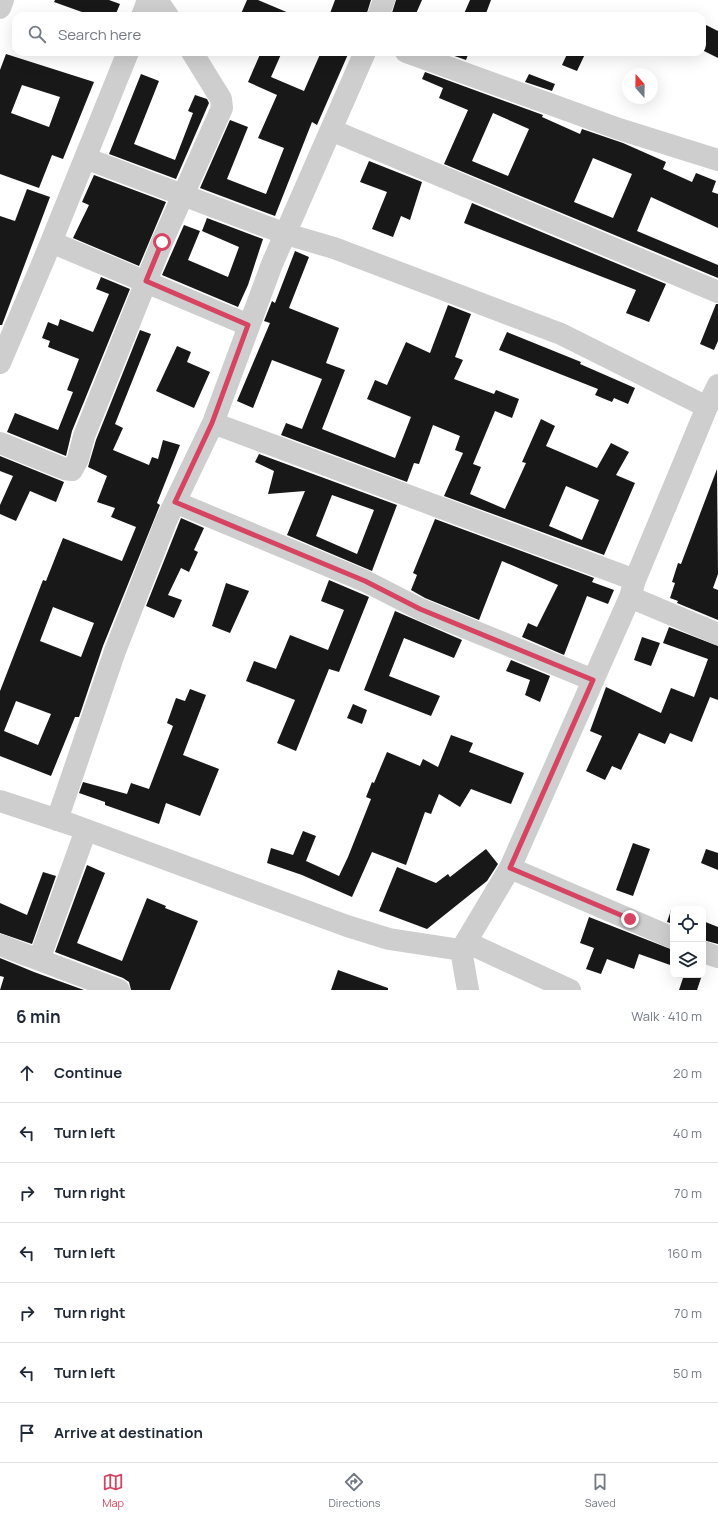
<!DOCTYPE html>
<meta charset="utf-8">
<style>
body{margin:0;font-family:Manrope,sans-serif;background:#f2f2f3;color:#1f2937}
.controls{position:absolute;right:12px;bottom:12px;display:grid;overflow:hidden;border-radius:8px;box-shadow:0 4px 16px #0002}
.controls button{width:36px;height:36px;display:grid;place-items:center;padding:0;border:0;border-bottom:1px solid #e0e1e3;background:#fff;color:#1f2937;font:20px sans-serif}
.compass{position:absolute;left:622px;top:68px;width:36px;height:36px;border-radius:50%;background:#fff;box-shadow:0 4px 16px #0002;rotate:340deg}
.stop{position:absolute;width:12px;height:12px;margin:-9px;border:3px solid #d64462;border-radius:50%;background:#fff}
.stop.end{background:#d64462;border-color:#fff;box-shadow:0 1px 4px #0008}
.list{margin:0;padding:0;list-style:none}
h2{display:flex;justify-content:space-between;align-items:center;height:52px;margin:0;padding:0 16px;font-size:17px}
h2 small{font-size:13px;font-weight:400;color:#747a83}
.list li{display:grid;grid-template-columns:26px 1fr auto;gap:12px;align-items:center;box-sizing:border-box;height:60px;padding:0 16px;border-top:1px solid #e0e1e3}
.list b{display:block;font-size:15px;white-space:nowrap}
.list em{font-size:13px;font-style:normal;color:#747a83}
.icon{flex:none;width:22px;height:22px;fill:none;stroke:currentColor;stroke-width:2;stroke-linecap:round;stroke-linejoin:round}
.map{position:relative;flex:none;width:718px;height:990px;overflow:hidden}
.search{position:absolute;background:#fff;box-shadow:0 4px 16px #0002;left:12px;right:12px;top:12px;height:44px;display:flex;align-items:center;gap:10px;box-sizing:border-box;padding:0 14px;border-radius:12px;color:#747a83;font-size:15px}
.sheet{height:472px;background:#fff}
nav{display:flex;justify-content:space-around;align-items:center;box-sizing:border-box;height:56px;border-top:1px solid #e0e1e3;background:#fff;font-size:11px;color:#747a83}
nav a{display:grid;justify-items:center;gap:2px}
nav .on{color:#d64462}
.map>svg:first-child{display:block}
.building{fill:#181818;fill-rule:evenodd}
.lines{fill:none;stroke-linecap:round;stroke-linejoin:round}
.minor{stroke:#cecece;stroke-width:22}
.route{stroke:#d64462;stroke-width:5}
</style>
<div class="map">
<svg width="718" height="990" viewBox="0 0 718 990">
<rect width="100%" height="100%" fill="#fff"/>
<!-- building -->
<path class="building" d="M55 0H109L120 4 115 16H93L54 2Z
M247 0H258L296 16H240Z
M335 0H371L366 16H329Z
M396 0H422L415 16H391Z
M470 0H491L485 16H463Z
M706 25 718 31V58L702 50V34Z
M261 52H282L271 77 304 91 321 52H349L317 125 312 122 275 216 200 188 230 120 248 127 227 179 266 194 284 148 258 138 277 95 248 82Z
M443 52H469L466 60Z
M568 52H586L577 71 562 65Z
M6 54 94 82 63 159 52 155 39 188 0 174V70ZM22 85 60 97 49 127 11 113Z
M425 72 543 115 542 117 580 134 582 129 623 143 666 162 663 169 692 182 696 173 716 181 712 192 718 194V228L651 197 637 231 718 265V278L444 164 468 110 439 98 443 88 422 79ZM493 113 529 129 508 176 472 161ZM593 158 632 174 613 218 574 202Z
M141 74 159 81 134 144 175 160 193 113 188 111 195 95 207 99 209 103 176 179 109 154Z
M529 74 555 84 552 91 525 82Z
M369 161 422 182 410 220 401 216 393 237 372 229 387 192 360 182Z
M94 175 166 202 139 266 73 238 89 205 82 202Z
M27 189 50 197 2 325H0V216L15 221Z
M472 203 666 284 649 322 626 313 636 290 464 223Z
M207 218 263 239 248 285 238 307 162 275 184 225 200 231 188 260 228 277 239 247 202 231Z
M295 251 309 257 289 308 339 328 326 363 345 370 322 429 395 458 411 417 367 399 375 380 387 385 406 342 430 353 448 305 471 314 455 357 463 360 454 379 494 394 496 390 519 399 512 418 495 411 473 464 481 467 470 494 505 509 526 463 522 462 541 419 555 426 546 446 597 468 611 443 629 452 616 475 635 483 604 555 444 496 463 453 455 450 460 436 433 425 419 464 414 463 407 482 281 435 286 423 302 429 322 379 272 360 253 408 237 401 270 323 264 321 272 301 275 303ZM566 486 599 500 582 540 549 526Z
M101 277 130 289 72 431 66 456 7 432 15 413 58 430 73 392 67 390 79 359 48 347 50 341 42 338 48 322 58 326 60 319 93 332 109 294 96 289Z
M716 304H718V341L714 350 700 344Z
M140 330 151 334 115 424 123 428 113 450 149 465 152 457 158 459 163 440 180 445 157 503 160 505 103 646 79 717H75L51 776 0 756V691L43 580 46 581 63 538 122 561 136 527 111 517 115 508 97 502 107 476 88 467 96 440ZM53 607 94 623 81 657 40 641ZM16 701 51 714 38 745 4 731Z
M507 332 581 362 580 364 635 388 628 404 614 398 612 402 595 395 598 389 499 350Z
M177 346 191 352 187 362 210 372 194 408 156 391Z
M259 454 397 505 372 571 287 535 305 491 268 494 274 471 255 462ZM332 495 374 510 357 554 316 536Z
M0 456 64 482 56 502 30 491 16 521 0 514V505L13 476 0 471Z
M717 469 718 574 713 588 718 590V620L677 603 678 601 670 598 675 583 672 582 678 563 681 564Z
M181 518 204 528 194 550 198 552 189 572 181 568 168 595 182 600 174 618 146 606Z
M435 519 594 578 592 582 614 590 608 604 587 596 564 655 522 637 528 623 537 627 558 585 502 561 479 620 425 598 411 590 417 575 413 573Z
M329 580 369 597 339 672 329 669 296 751 277 743 295 700 246 681 254 661 276 669 290 635 328 650 344 610 321 601Z
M226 583 249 591 230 633 212 626Z
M395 611 462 640 454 658 404 638 389 676 440 696 431 716 364 690Z
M669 627 718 646V700L710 697 692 742 670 733 665 744 639 733 621 770 612 766 605 780 586 771 602 736 590 731 606 687 661 713 671 688 694 697 708 659 663 643Z
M642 637 660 643 651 666 634 660Z
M511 660 550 676 540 702 525 695 530 680 506 671Z
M190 689 206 695 183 755 219 769 200 816 166 803 159 824 105 805V802L79 793 83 782 127 794 131 783 149 789 173 726 167 723 176 698 185 701Z
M353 704 367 710 362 724 347 718Z
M451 735 473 743 469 752 524 773 511 804 471 789 460 807 439 794 431 814 425 812 406 865 372 852 352 897 302 875 267 863 271 848 293 855 303 831 316 836 306 861 339 876 348 857 371 799 366 797 372 782 374 783 387 752 420 766 423 759 438 767Z
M633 843 650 849 633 896 616 890Z
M486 849 498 864 487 881 427 929 379 911 397 867 436 883 448 874 450 877Z
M706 849 718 853V870L701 863Z
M87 865 105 873 77 943 122 961 147 898 166 906 165 908 198 921 170 990H131L129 982 123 978 55 952Z
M43 872 56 876 32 944 0 933V903L27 915Z
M671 910H673V924L667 922Z
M589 917 673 950V966L639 954 634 969 607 959 601 974 586 969 594 948 580 943Z
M703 921 718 927V944L703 940Z
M0 958 34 972 84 990H0L4 977 0 976Z
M338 970 388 988V990H331Z
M684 975H702L697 990H679Z"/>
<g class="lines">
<!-- minor -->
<path class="minor" d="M157 0 168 16
M0 8 3 0
M142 16 148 0
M378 16 384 0
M406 52 619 129 718 160
M331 130 718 292
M85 158 286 234 334 248 561 334 707 407
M51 242 248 325
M0 363 45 257 128 52
M213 423 635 580
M0 443 65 469 72 470 78 459 84 436 162 242 222 108 221 99 192 52
M175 502 365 581 420 609 593 680
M630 597 718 634
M0 801 73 825 347 926 389 939 461 950 510 868 630 597 635 580 707 407 718 385
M57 820 115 651 166 521 213 423 272 264 365 52
M510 868 673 938
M466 942 570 990
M0 945 119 990
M461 950 468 990
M703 952 718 957
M39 960 86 830"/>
</g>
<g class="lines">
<!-- route -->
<path class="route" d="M162 242 146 281 248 325 212 423 175 502 365 581 420 609 593 680 510 868 630 919"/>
</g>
</svg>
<div class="controls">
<button><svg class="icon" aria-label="locate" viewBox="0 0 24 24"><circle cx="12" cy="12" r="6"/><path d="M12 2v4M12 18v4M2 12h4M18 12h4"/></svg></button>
<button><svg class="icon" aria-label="layers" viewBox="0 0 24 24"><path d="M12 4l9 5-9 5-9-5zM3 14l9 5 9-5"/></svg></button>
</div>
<svg class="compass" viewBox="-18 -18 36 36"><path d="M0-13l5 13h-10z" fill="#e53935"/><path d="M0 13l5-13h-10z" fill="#747a83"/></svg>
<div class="stop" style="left:162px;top:242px"></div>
<div class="stop end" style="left:630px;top:919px"></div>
<div class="search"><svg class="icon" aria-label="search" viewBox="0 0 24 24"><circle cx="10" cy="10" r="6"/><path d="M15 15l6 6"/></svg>Search here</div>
</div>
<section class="sheet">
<h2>6 min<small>Walk · 410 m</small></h2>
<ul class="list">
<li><svg class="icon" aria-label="ahead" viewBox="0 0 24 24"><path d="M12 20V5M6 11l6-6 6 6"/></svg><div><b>Continue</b></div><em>20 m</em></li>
<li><svg class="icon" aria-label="left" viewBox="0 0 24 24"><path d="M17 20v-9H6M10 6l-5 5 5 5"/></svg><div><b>Turn left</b></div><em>40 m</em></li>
<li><svg class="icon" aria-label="right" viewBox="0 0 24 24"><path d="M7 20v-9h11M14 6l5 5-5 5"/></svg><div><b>Turn right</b></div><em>70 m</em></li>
<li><svg class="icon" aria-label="left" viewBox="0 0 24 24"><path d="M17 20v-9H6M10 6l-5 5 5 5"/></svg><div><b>Turn left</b></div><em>160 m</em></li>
<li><svg class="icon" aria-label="right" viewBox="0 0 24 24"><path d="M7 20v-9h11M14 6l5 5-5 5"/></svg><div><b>Turn right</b></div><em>70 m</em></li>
<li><svg class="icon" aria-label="left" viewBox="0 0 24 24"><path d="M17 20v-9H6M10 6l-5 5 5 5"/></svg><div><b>Turn left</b></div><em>50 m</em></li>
<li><svg class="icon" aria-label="arrive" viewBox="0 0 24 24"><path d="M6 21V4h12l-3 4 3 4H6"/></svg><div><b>Arrive at destination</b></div></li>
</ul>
</section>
<nav>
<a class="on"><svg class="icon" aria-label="map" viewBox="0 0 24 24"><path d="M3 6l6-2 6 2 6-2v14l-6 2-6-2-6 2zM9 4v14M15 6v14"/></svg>Map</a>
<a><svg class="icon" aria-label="directions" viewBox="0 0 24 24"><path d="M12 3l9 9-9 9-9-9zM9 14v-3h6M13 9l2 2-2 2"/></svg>Directions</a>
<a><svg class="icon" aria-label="saved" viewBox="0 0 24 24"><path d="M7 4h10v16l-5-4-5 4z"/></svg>Saved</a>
</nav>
